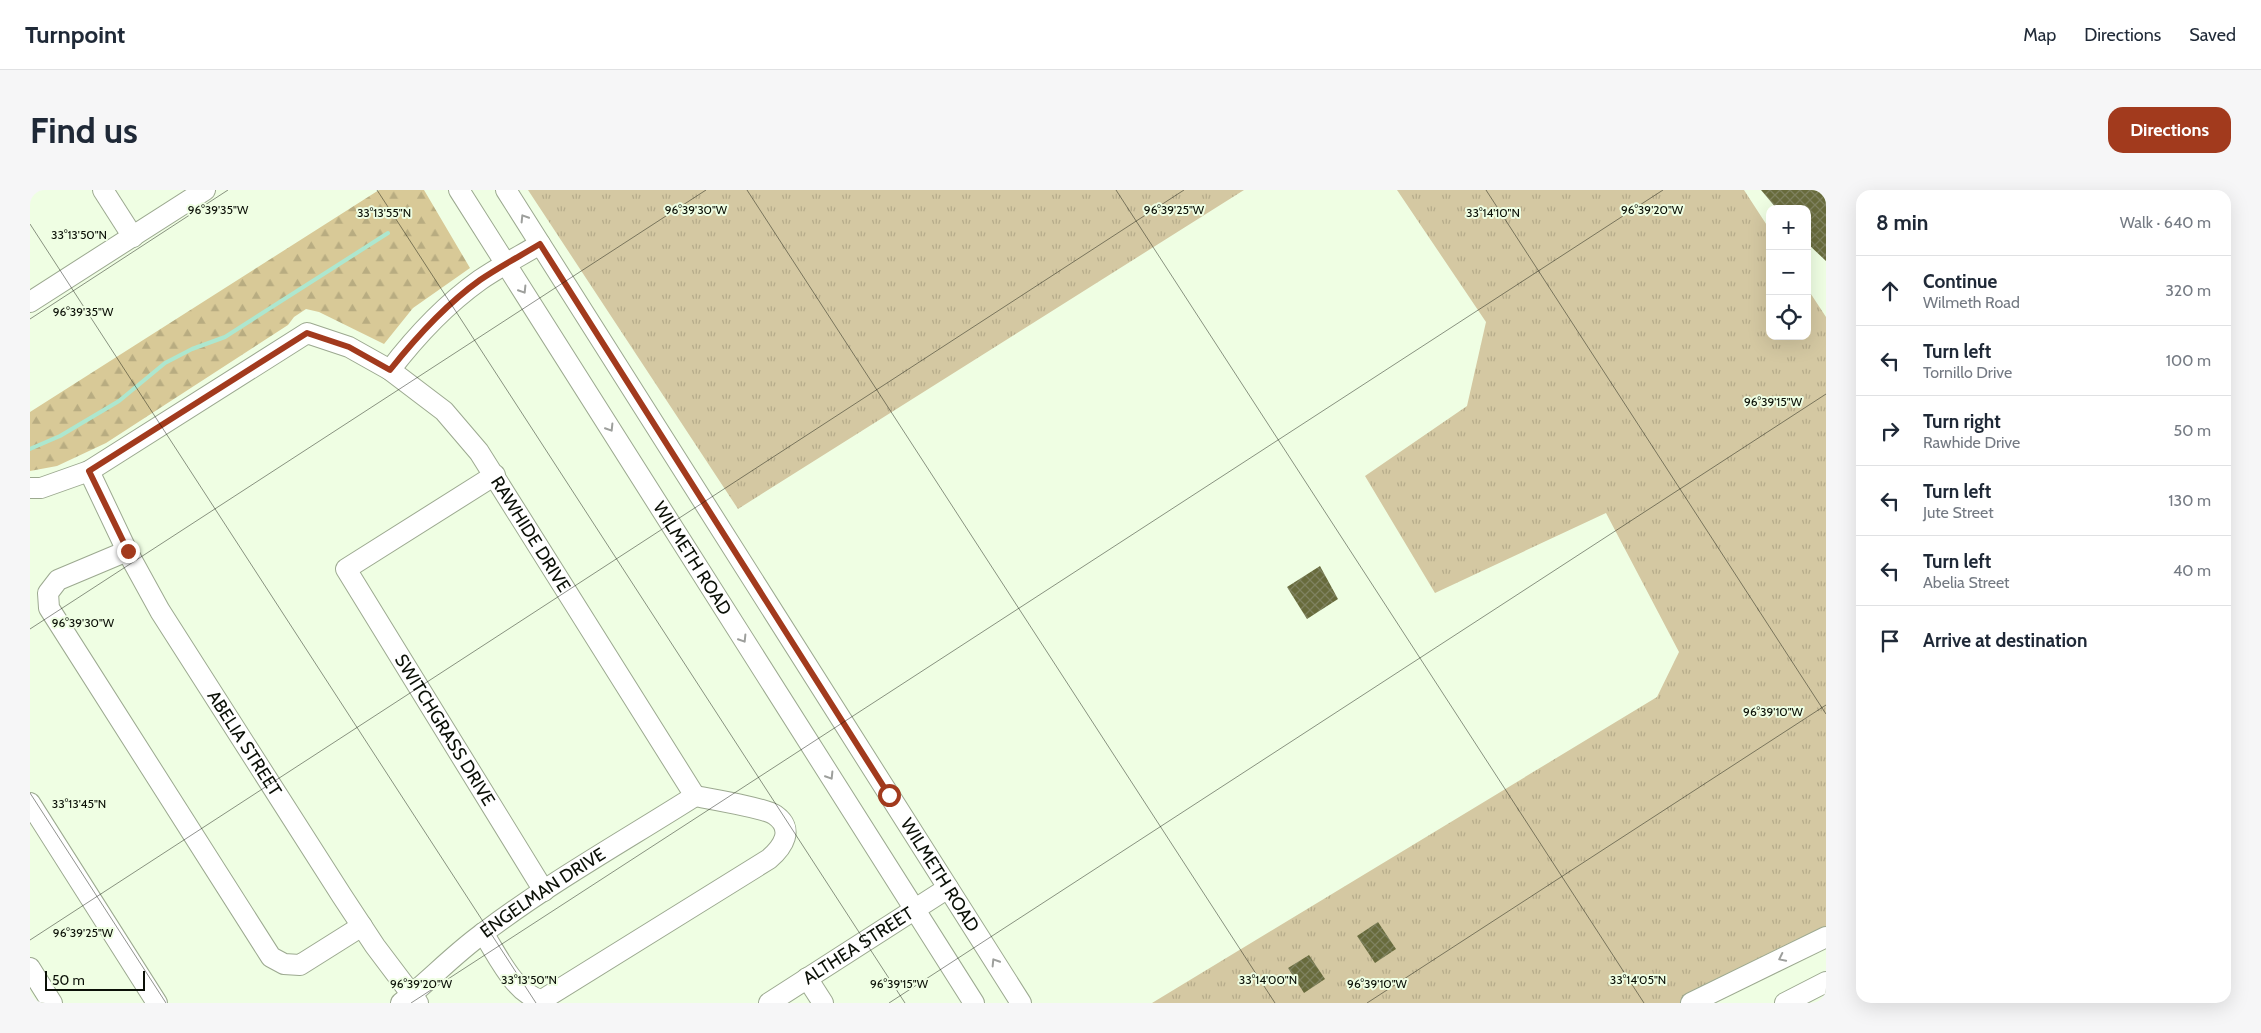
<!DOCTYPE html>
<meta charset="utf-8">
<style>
body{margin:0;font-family:Cabin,sans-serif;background:#f6f6f7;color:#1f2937}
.controls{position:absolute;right:15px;top:15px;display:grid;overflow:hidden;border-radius:10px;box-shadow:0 5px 20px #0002}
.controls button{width:45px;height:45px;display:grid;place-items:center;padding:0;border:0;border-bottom:1px solid #e0e1e3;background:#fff;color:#1f2937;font:25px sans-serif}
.scale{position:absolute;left:15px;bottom:12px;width:100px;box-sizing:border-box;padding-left:5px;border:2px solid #0b1007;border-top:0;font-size:14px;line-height:18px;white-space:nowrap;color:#0b1007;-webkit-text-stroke:4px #effee3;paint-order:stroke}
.stop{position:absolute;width:15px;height:15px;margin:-11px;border:4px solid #a23a1d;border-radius:50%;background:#fff}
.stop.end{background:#a23a1d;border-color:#fff;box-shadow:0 1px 5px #0008}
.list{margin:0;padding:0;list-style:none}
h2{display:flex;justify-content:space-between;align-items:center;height:65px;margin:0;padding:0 20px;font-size:21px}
h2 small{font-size:16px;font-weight:400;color:#747a83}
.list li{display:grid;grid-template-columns:32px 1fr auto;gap:15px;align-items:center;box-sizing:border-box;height:70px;padding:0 20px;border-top:1px solid #e0e1e3}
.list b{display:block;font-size:19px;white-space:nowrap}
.list p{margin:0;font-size:16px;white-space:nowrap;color:#747a83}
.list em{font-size:16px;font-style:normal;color:#747a83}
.icon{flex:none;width:28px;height:28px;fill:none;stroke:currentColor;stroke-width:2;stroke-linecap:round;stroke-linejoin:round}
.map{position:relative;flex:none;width:1796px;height:813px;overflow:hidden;border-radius:15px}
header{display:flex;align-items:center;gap:30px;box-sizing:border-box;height:70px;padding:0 25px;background:#fff;border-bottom:1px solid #e0e1e3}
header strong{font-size:24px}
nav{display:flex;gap:28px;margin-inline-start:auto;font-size:18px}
.intro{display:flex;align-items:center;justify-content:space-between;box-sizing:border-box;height:120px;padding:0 30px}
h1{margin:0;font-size:35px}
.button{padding:12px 22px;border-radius:15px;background:#a23a1d;color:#fff;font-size:18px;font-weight:700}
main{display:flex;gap:30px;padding:0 30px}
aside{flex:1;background:#fff;border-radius:15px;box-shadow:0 5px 20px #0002}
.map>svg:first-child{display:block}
.grass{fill:url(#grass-tufts)}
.forest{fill:url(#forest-firs)}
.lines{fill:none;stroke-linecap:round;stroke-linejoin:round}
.stream{stroke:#ade7cf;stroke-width:4}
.building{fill:url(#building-cross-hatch)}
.minor-casing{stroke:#9ca990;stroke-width:22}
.minor{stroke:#fff;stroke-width:20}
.oneway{stroke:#9d9f9c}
.route{stroke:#a23a1d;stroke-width:6}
.ticks{fill:none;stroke:#0b1007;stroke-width:1;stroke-opacity:0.45}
.labels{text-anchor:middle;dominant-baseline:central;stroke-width:4;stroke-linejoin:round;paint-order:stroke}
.street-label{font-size:18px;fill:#0b1007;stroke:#effee3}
.ticks-label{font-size:12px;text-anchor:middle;fill:#0b1007;stroke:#effee3;stroke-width:4;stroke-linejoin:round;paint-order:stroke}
</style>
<header>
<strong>Turnpoint</strong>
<nav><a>Map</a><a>Directions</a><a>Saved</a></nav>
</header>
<div class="intro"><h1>Find us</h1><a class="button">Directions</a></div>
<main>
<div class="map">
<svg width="1796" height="813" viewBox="0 0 1796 813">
<defs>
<pattern id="grass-tufts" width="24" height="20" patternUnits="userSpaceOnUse" patternTransform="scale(1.25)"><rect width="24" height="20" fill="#d4c8a2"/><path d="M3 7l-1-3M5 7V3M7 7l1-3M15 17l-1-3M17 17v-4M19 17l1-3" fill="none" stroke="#b5ab8a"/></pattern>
<pattern id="forest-firs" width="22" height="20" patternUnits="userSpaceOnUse" patternTransform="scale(1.25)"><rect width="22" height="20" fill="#d8c997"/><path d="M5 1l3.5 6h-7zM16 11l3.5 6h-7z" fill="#b8ac81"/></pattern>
<pattern id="building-cross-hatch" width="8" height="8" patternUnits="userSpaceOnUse" patternTransform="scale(1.25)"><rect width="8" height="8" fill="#686b3c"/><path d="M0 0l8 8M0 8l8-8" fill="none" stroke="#7f8260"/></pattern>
</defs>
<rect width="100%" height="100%" fill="#effee3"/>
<!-- grass -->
<path class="grass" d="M498 0H1214L708 319Z
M1367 0H1714L1740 40V146H1777V98L1796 127V748L1665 813H1122L1627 507 1649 462 1576 323 1405 403 1335 286 1437 216 1456 132Z"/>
<!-- forest -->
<path class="forest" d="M349 0H394L440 78 383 118 354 154 289 122 276 119 264 127 258 135 76 253 27 276 0 281V222Z"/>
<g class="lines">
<!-- stream -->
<path class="stream" d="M0 259 30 246 89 211 135 173 162 159 195 147 358 43"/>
</g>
<!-- building -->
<path class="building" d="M1731 0H1788L1796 9V71L1777 53V19H1747Z
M1290 376 1308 409 1277 429 1257 397Z
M1348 732 1366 759 1345 773 1327 746Z
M1279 765 1295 789 1274 803 1258 778Z"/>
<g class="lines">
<!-- minor casing -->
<g class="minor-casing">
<g id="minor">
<path d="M73 0 103 47"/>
<path id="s1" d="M429 0 944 813"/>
<path id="s2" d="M476 0 991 813"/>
<path d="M0 112 175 0"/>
<path d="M360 180C386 146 415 115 450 90 469 77 490 66 510 54"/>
<path id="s3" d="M59 281 97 361 130 421 312 706 345 756 388 813"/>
<path id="s4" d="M465 285 316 379 514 701"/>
<path id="s5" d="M0 298H11L59 281 277 143 319 157 360 180 414 221 449 262 665 606"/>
<path d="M97 361 28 390 18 403 19 418 241 767 254 774 270 775 332 736"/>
<path d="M0 613 127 813"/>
<path d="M453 743C467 764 485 805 512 810L739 669C753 657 765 639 745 625 735 618 680 609 665 606"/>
<path d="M0 778 22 813"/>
<path d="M777 788 793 813"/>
<path id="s6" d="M371 813C399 791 423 765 452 744 519 693 594 651 665 606"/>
<path id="s7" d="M739 813 918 698"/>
<path d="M1661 813 1796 747"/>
<path d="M1755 813 1796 792"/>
</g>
</g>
<!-- minor -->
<use href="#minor" class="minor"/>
</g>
<!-- one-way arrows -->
<defs><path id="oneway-chevron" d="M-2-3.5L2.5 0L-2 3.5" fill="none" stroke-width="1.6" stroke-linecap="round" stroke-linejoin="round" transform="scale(1.25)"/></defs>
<g class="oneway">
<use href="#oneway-chevron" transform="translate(494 28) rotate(-122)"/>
<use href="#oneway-chevron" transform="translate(493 100) rotate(58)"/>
<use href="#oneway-chevron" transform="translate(580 238) rotate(58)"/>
<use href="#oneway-chevron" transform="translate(713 449) rotate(58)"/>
<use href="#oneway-chevron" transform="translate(800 586) rotate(58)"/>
<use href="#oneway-chevron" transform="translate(1752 768) rotate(154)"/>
<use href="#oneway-chevron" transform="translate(965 772) rotate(-122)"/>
</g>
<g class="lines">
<!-- route -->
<path class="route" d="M98 361 59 281 277 143 319 157 360 180C387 146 415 115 450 90 469 77 490 66 510 54L859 605"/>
</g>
<!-- ticks -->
<path class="ticks" d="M347 0 875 813M717 0 1245 813M1086 0 1614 813M1456 0 1796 524M0 34 506 813M0 129 198 0M0 439 676 0M0 603 136 813M0 750 1154 0M381 813 1633 0M859 813 1796 204M1337 813 1796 515"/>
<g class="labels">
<!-- street labels -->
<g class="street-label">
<text stroke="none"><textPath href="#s5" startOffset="630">RAWHIDE DRIVE</textPath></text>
<text stroke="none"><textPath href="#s1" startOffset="436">WILMETH ROAD</textPath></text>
<text stroke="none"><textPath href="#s4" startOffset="365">SWITCHGRASS DRIVE</textPath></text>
<text stroke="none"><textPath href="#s3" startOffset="314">ABELIA STREET</textPath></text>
<text stroke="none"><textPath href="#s2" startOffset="811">WILMETH ROAD</textPath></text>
<text stroke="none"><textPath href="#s6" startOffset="180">ENGELMAN DRIVE</textPath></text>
<text stroke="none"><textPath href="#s7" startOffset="106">ALTHEA STREET</textPath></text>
</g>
</g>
<g class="ticks-label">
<text x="188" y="24">96°39'35"W</text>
<text x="666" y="24">96°39'30"W</text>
<text x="1144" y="24">96°39'25"W</text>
<text x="1622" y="24">96°39'20"W</text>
<text x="354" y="27">33°13'55"N</text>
<text x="1463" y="27">33°14'10"N</text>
<text x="49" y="49">33°13'50"N</text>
<text x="53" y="126">96°39'35"W</text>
<text x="1743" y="216">96°39'15"W</text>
<text x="53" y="437">96°39'30"W</text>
<text x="1743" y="526">96°39'10"W</text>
<text x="49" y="618">33°13'45"N</text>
<text x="53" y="747">96°39'25"W</text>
<text x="499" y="794">33°13'50"N</text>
<text x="1238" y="794">33°14'00"N</text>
<text x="1608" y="794">33°14'05"N</text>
<text x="391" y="798">96°39'20"W</text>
<text x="869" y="798">96°39'15"W</text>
<text x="1347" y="798">96°39'10"W</text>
</g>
</svg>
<div class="controls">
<button>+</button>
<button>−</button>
<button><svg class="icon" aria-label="locate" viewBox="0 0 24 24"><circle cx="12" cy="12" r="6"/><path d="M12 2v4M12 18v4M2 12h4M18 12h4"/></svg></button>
</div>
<div class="scale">50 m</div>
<div class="stop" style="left:859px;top:605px"></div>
<div class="stop end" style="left:98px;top:361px"></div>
</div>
<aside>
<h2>8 min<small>Walk · 640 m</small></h2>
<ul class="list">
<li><svg class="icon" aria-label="ahead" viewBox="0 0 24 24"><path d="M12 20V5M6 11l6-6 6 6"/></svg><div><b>Continue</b><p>Wilmeth Road</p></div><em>320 m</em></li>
<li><svg class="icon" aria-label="left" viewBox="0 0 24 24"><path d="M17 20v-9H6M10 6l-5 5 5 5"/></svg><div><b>Turn left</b><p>Tornillo Drive</p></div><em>100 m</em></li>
<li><svg class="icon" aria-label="right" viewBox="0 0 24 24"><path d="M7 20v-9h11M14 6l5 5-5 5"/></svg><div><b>Turn right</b><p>Rawhide Drive</p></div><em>50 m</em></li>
<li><svg class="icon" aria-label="left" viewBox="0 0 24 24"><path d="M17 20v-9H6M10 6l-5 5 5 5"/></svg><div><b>Turn left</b><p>Jute Street</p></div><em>130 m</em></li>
<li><svg class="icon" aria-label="left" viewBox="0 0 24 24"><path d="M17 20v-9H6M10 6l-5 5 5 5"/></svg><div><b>Turn left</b><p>Abelia Street</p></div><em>40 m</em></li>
<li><svg class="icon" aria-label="arrive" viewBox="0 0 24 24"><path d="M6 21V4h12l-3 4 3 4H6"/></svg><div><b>Arrive at destination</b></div></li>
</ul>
</aside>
</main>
